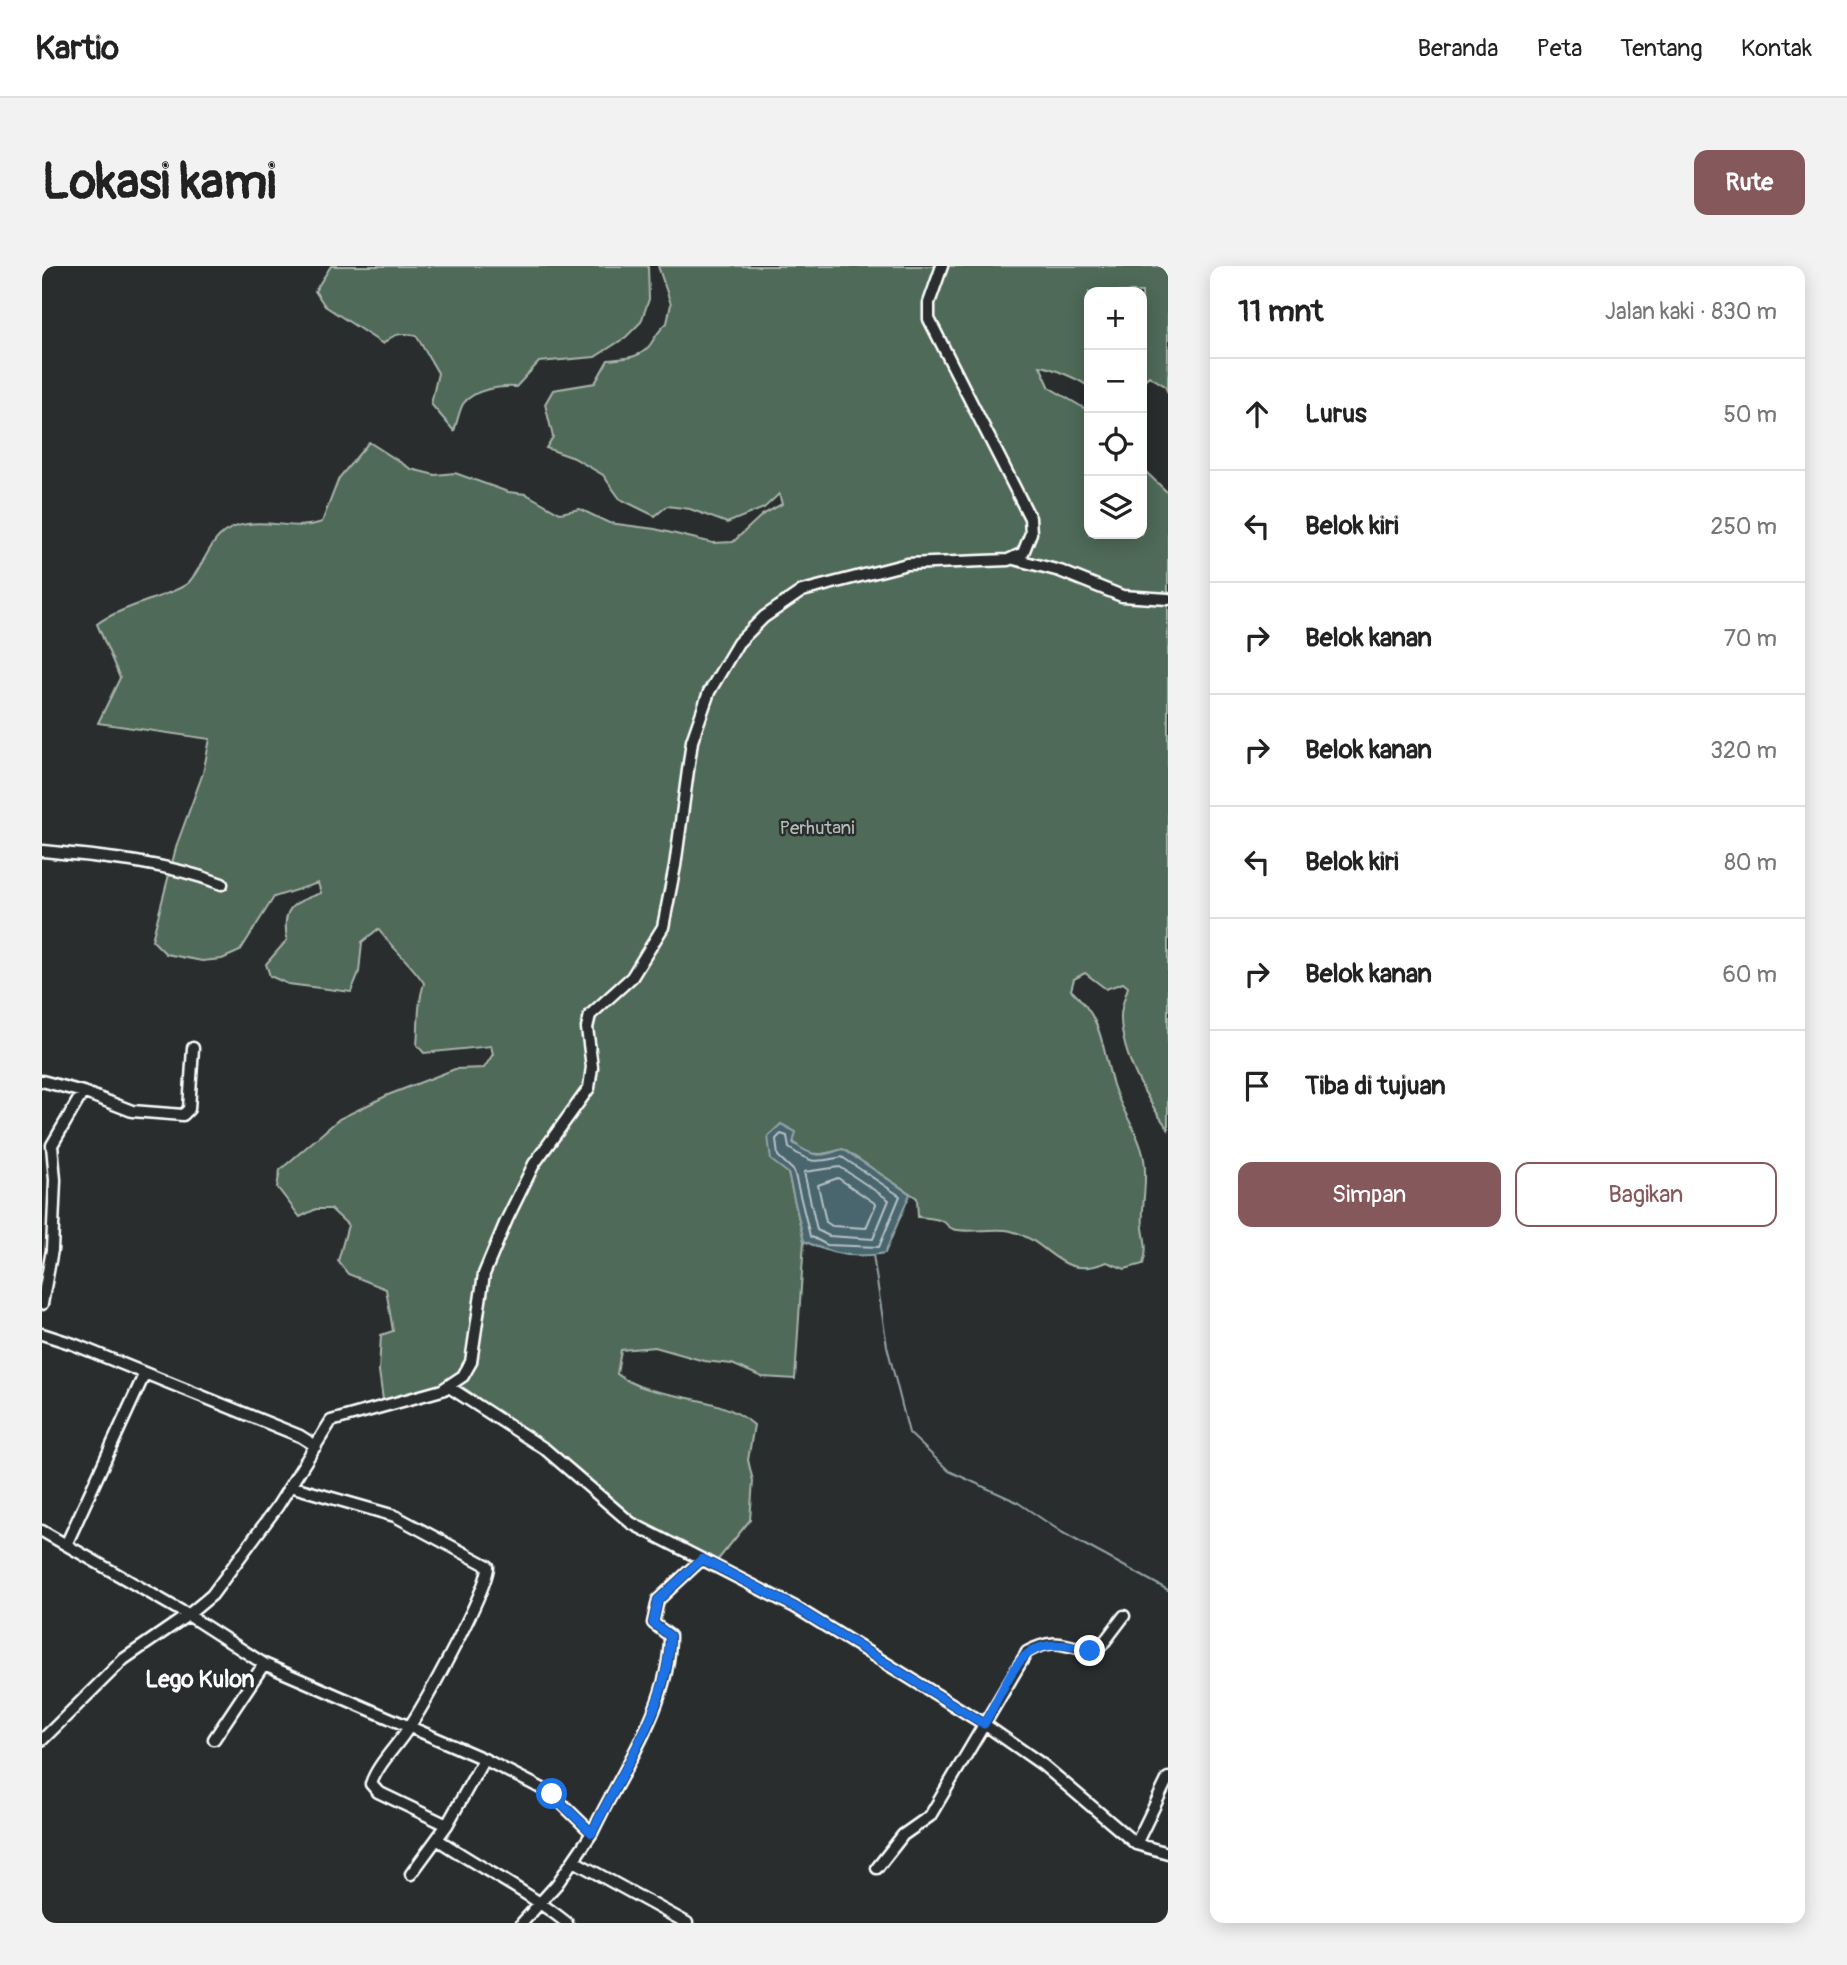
<!DOCTYPE html>
<html lang="id">
<meta charset="utf-8">
<style>
body{margin:0;font-family:Pangolin,sans-serif;background:#f2f2f2;color:#222}
.controls{position:absolute;right:21px;top:21px;display:grid;overflow:hidden;border-radius:14px;box-shadow:0 4px 18px #0003}
.controls button{width:63px;height:63px;display:grid;place-items:center;padding:0;border:0;border-bottom:2px solid #e0e0e0;background:#fff;color:#222;font:35px sans-serif}
.stop{position:absolute;width:21px;height:21px;margin:-16px;border:5px solid #1a73e8;border-radius:50%;background:#fff}
.stop.end{background:#1a73e8;border-color:#fff;box-shadow:0 2px 7px #0008}
.list{margin:0;padding:0;list-style:none}
h2{display:flex;justify-content:space-between;align-items:center;height:91px;margin:0;padding:0 28px;font-size:30px}
h2 small{font-size:23px;font-weight:400;color:#767676}
.list li{display:grid;grid-template-columns:46px 1fr auto;gap:21px;align-items:center;box-sizing:border-box;height:112px;padding:0 28px;border-top:2px solid #e0e0e0}
.list b{display:block;font-size:26px;white-space:nowrap}
.list em{font-size:23px;font-style:normal;color:#767676}
.actions{display:flex;gap:14px;padding:21px 28px}
.actions a{flex:1;padding:16px 0;border:2px solid #85585c;border-radius:14px;text-align:center;font-size:24px;color:#85585c}
.actions .main{background:#85585c;color:#fff}
.icon{flex:none;width:38px;height:38px;fill:none;stroke:currentColor;stroke-width:2;stroke-linecap:round;stroke-linejoin:round}
.map{position:relative;flex:none;width:1126px;height:1657px;overflow:hidden;border-radius:14px}
header{display:flex;align-items:center;gap:42px;box-sizing:border-box;height:98px;padding:0 35px;background:#fff;border-bottom:2px solid #e0e0e0}
header strong{font-size:33px}
nav{display:flex;gap:38px;margin-inline-start:auto;font-size:24px}
.intro{display:flex;align-items:center;justify-content:space-between;box-sizing:border-box;height:168px;padding:0 42px}
h1{margin:0;font-size:49px}
.button{padding:18px 32px;border-radius:14px;background:#85585c;color:#fff;font-size:24px;font-weight:700}
main{display:flex;gap:42px;padding:0 42px}
aside{flex:1;background:#fff;border-radius:14px;box-shadow:0 4px 18px #0003}
.map>svg:first-child{display:block}
.green{fill:#506a58;stroke:#a8b4ac;stroke-width:2}
.water{fill:#49656d;stroke:#92a3a7;stroke-width:2}
.lines{fill:none;stroke-linecap:round;stroke-linejoin:round}
.shore{stroke:#b6c1c5;stroke-width:2}
.stream{stroke:#92a3a7;stroke-width:2}
.minor-casing{stroke:#fff;stroke-width:15}
.minor{stroke:#2a2d2e;stroke-width:10}
.route{stroke:#1a73e8;stroke-width:9}
.labels{text-anchor:middle;dominant-baseline:central;stroke-width:5;stroke-linejoin:round;paint-order:stroke}
.park-label{font-size:19px;fill:#b0bcb4;stroke:#2a2d2e}
.quarter-label{font-size:23px;font-weight:bold;fill:#fff;stroke:#2a2d2e}
</style>
<header>
<strong>Kartio</strong>
<nav><a>Beranda</a><a>Peta</a><a>Tentang</a><a>Kontak</a></nav>
</header>
<div class="intro"><h1>Lokasi kami</h1><a class="button">Rute</a></div>
<main>
<div class="map">
<svg width="1126" height="1657" viewBox="0 0 1126 1657">
<rect width="100%" height="100%" fill="#2a2d2e"/>
<filter id="ink" filterUnits="userSpaceOnUse"><feTurbulence type="fractalNoise" baseFrequency=".0143" numOctaves="2"/><feDisplacementMap in="SourceGraphic" scale="14" xChannelSelector="R" yChannelSelector="G"/><feConvolveMatrix kernelMatrix="1 2 1 2 8 2 1 2 1" color-interpolation-filters="sRGB"/></filter>
<g filter="url(#ink)">
<!-- green -->
<path class="green" d="M289 0H606L607 33 599 56 584 71 553 91 497 96 474 121C457 120 432 123 421 138 417 145 415 157 412 165L389 138 396 107 374 69C359 67 352 67 341 78L283 40 273 25Z
M616 0H1126V127L1123 120 1107 110 1100 116V26H1047V121C1039 114 1008 101 998 100L1008 122 1047 145V268H1100V202L1126 227V863C1105 834 1080 790 1079 753 1078 743 1083 731 1086 721L1081 717 1064 723 1043 707 1032 713 1029 724C1062 754 1059 779 1071 819 1079 844 1097 866 1102 893 1106 916 1099 939 1101 962 1103 977 1106 982 1101 998L1083 1003 1065 996C1017 1016 1009 975 969 965 954 961 926 968 911 963 907 962 905 958 902 956 895 952 884 952 876 951L875 932 801 883C766 894 759 888 738 858L746 907 762 975 753 1113 720 1111 690 1098 662 1095 613 1081 579 1084 575 1108C613 1137 673 1124 712 1159L706 1194 711 1215 708 1254 675 1295 600 1258 533 1200 422 1122 405 1118 341 1134 337 1105 339 1069 351 1065 344 1023 306 1008 296 995 306 959 289 943H274L258 951 235 921 238 904 297 853 346 829 413 803 442 802 451 788 449 780 382 787 375 779C377 756 375 740 382 717 368 696 351 683 336 663L320 676 317 706 309 726 246 718 228 710 224 698 245 674C240 641 249 638 279 627L276 617 232 631 198 685 180 693 160 695 124 688 110 674 135 578 161 507 168 473 56 457 78 412 55 358C78 340 136 328 147 316 168 292 167 263 205 258 231 254 254 265 280 256L297 212 327 176 369 203 393 209 413 207 466 226 484 228 518 247 538 243 567 257 613 263 671 277 691 276 720 249 740 238 737 228 722 242 685 257 648 243 625 240 613 250 578 233 561 209 532 192 504 182 511 171 503 138 511 124 553 117 566 94C581 92 598 93 608 79 614 70 616 65 625 57L629 38Z"/>
<!-- water -->
<path class="water" d="M739 858 754 866 751 877C773 892 776 891 801 883L868 928 843 987C815 993 787 988 762 975L746 907 729 894 726 870Z"/>
<g class="lines">
<!-- shore -->
<path class="shore" d="M739 868 745 870 747 882C771 899 773 896 800 891L858 930 837 981 785 979 768 970 752 905 736 890 734 873Z
M798 901 847 934 831 973 787 970 775 964 762 906Z
M796 912 834 938 824 962 790 960 784 956 776 919Z"/>
<!-- stream -->
<path class="stream" d="M831 989 845 1080 867 1167 907 1205 975 1236 1021 1267 1126 1324
M1120 1657 1126 1651"/>
<!-- minor casing -->
<g class="minor-casing">
<path id="minor" d="M972 293 1018 305 1080 330 1126 333
M0 585C62 591 122 596 180 618
M0 815 41 826 90 845 141 849 147 843 151 782
M0 1038 10 984 13 914 10 879 41 826
M0 1068 31 1078 258 1170 274 1180
M407 1121 503 1183 589 1257 753 1341 942 1458 1001 1499 1094 1578 1126 1587
M248 1220 353 1250 446 1300C447 1321 381 1442 365 1464 354 1481 335 1499 329 1518L336 1526 405 1559
M0 1265 146 1349 222 1398 442 1493 493 1519 510 1528 550 1567 515 1618 480 1657
M24 1279 102 1109
M172 1473 222 1398
M0 1474 82 1393 146 1349 170 1329 235 1241 289 1155 400 1124 421 1110 429 1096 442 1008 465 953 492 898 547 822 550 801 545 762 548 749 590 711 621 661 633 600 650 475 667 426 696 377 722 351 760 325 865 298 966 294 981 287 989 267 988 252 887 53V37L900 0
M550 1567C579 1505 628 1441 628 1370L611 1357 616 1334 660 1293
M395 1573C438 1602 485 1625 525 1657
M1094 1578 1126 1512
M532 1595 645 1657
M835 1602 861 1569 888 1550 985 1386C1014 1370 1022 1381 1052 1385L1060 1379 1082 1350
M369 1608 405 1559 442 1493"/>
</g>
<!-- minor -->
<use href="#minor" class="minor"/>
</g>
</g>
<g class="lines" filter="url(#ink)">
<!-- route -->
<path class="route" d="M510 1528 550 1567C579 1505 627 1441 628 1370L611 1357 616 1334 660 1293 753 1341 942 1458C972 1406 977 1362 1048 1385"/>
</g>
<g class="labels">
<!-- park labels -->
<g class="park-label">
<text x="775" y="562">Perhutani</text>
</g>
<!-- quarter labels -->
<g class="quarter-label">
<text x="158" y="1413">Lego Kulon</text>
</g>
</g>
</svg>
<div class="controls">
<button>+</button>
<button>−</button>
<button><svg class="icon" aria-label="locate" viewBox="0 0 24 24"><circle cx="12" cy="12" r="6"/><path d="M12 2v4M12 18v4M2 12h4M18 12h4"/></svg></button>
<button><svg class="icon" aria-label="layers" viewBox="0 0 24 24"><path d="M12 4l9 5-9 5-9-5zM3 14l9 5 9-5"/></svg></button>
</div>
<div class="stop" style="left:510px;top:1528px"></div>
<div class="stop end" style="left:1048px;top:1385px"></div>
</div>
<aside>
<h2>11 mnt<small>Jalan kaki · 830 m</small></h2>
<ul class="list">
<li><svg class="icon" aria-label="ahead" viewBox="0 0 24 24"><path d="M12 20V5M6 11l6-6 6 6"/></svg><div><b>Lurus</b></div><em>50 m</em></li>
<li><svg class="icon" aria-label="left" viewBox="0 0 24 24"><path d="M17 20v-9H6M10 6l-5 5 5 5"/></svg><div><b>Belok kiri</b></div><em>250 m</em></li>
<li><svg class="icon" aria-label="right" viewBox="0 0 24 24"><path d="M7 20v-9h11M14 6l5 5-5 5"/></svg><div><b>Belok kanan</b></div><em>70 m</em></li>
<li><svg class="icon" aria-label="right" viewBox="0 0 24 24"><path d="M7 20v-9h11M14 6l5 5-5 5"/></svg><div><b>Belok kanan</b></div><em>320 m</em></li>
<li><svg class="icon" aria-label="left" viewBox="0 0 24 24"><path d="M17 20v-9H6M10 6l-5 5 5 5"/></svg><div><b>Belok kiri</b></div><em>80 m</em></li>
<li><svg class="icon" aria-label="right" viewBox="0 0 24 24"><path d="M7 20v-9h11M14 6l5 5-5 5"/></svg><div><b>Belok kanan</b></div><em>60 m</em></li>
<li><svg class="icon" aria-label="arrive" viewBox="0 0 24 24"><path d="M6 21V4h12l-3 4 3 4H6"/></svg><div><b>Tiba di tujuan</b></div></li>
</ul>
<div class="actions"><a class="main">Simpan</a><a>Bagikan</a></div>
</aside>
</main>
